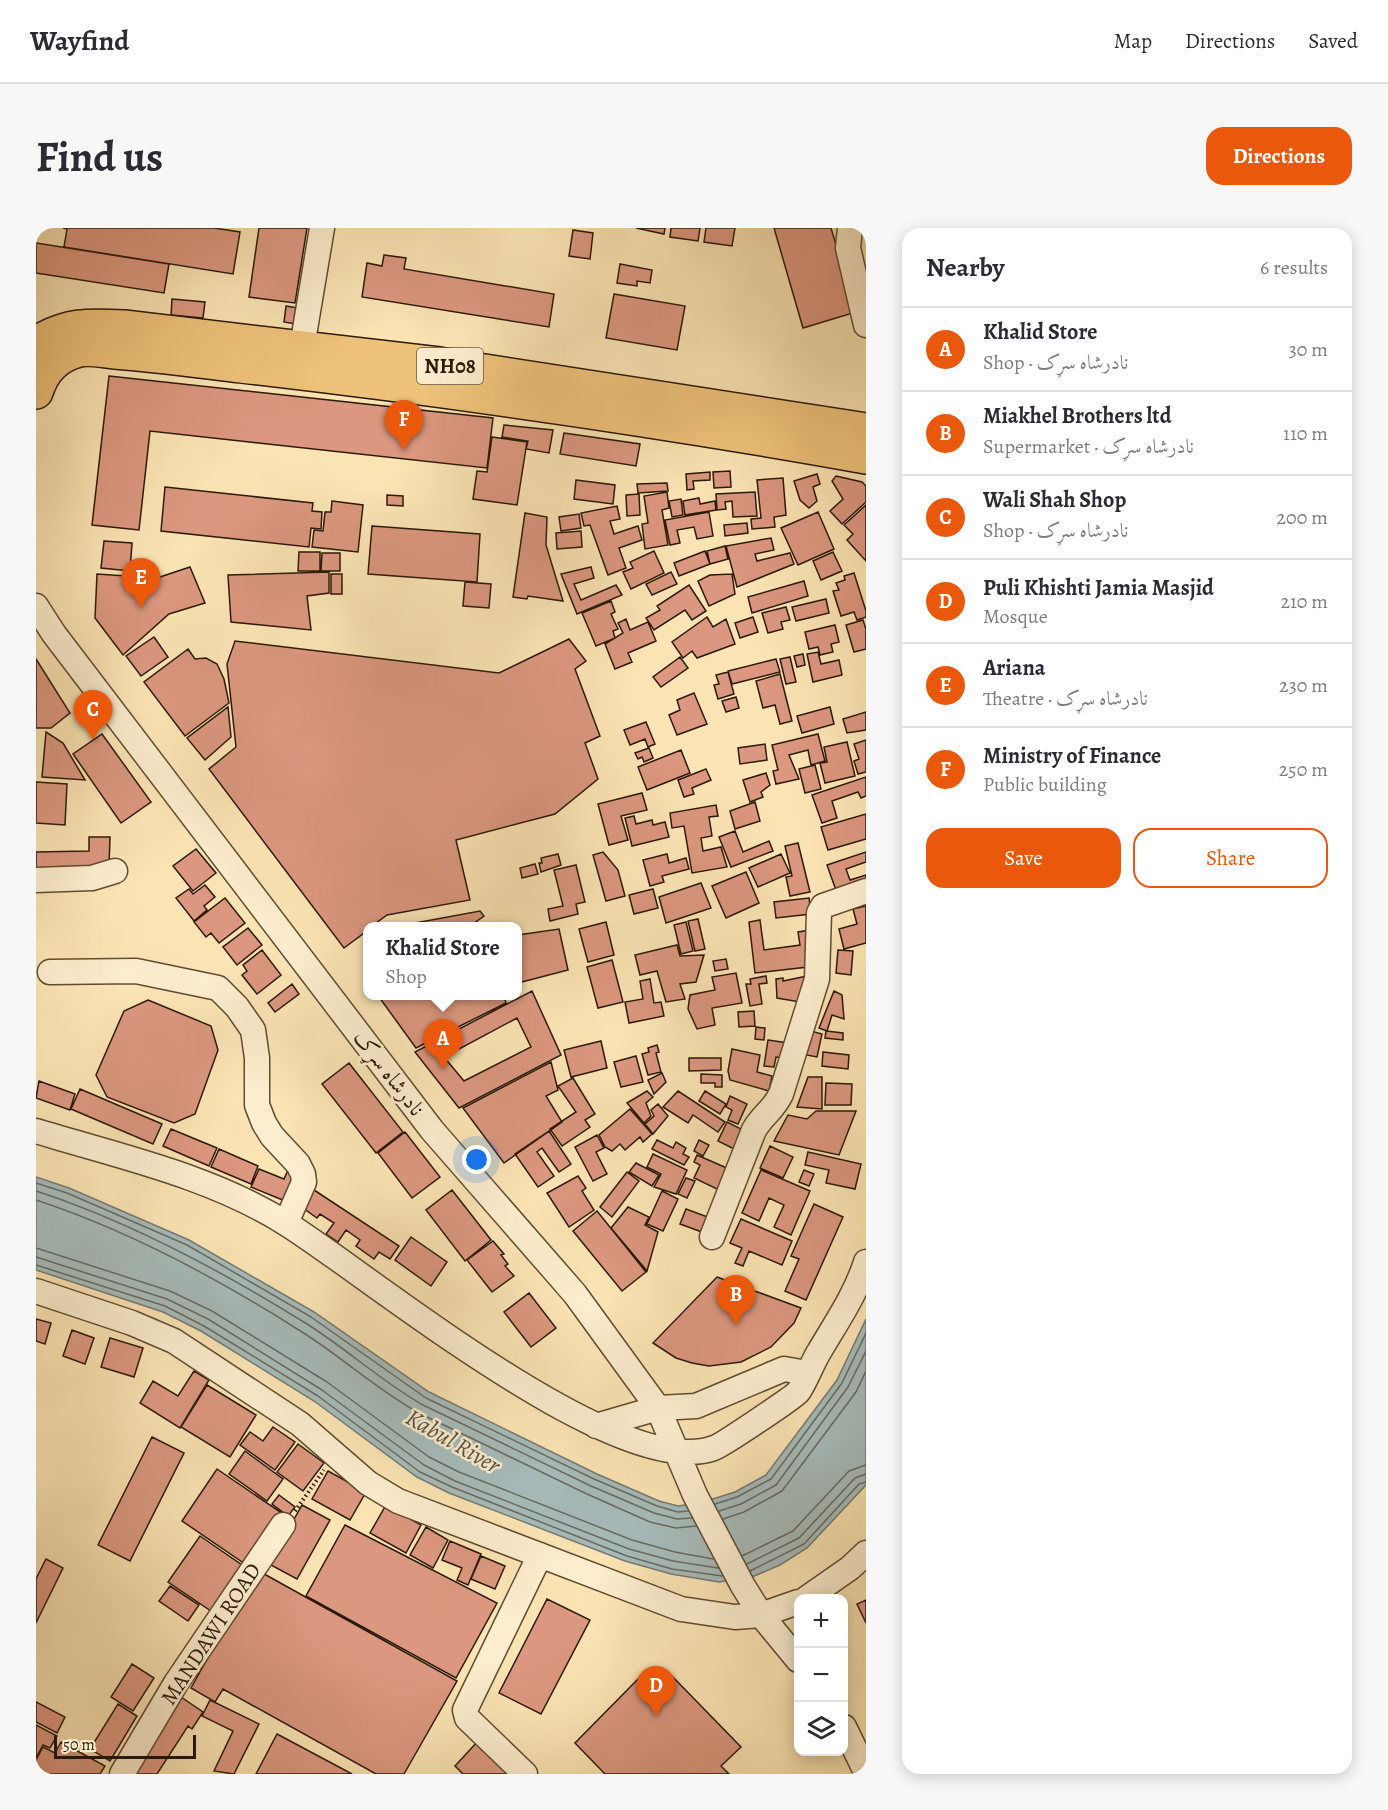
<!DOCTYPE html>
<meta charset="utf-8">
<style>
body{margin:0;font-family:Alegreya,Amiri,serif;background:#f7f7f7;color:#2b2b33}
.controls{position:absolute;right:18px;bottom:18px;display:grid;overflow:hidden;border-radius:12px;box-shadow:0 3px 15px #0003}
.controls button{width:54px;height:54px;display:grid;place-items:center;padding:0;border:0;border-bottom:2px solid #e1e1e2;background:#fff;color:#2b2b33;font:30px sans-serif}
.scale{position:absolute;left:18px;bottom:15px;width:142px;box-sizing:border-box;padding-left:6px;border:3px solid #2c1907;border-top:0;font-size:16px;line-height:21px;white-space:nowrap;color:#2c1907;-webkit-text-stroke:4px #fcedce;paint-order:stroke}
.you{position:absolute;left:441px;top:932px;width:21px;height:21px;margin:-15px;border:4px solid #fff;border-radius:50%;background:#1a73e8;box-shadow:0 0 0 9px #1a73e833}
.badge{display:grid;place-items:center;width:39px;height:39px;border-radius:50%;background:#ea580c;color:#fff;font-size:20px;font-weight:700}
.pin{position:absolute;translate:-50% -50px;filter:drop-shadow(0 2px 3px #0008)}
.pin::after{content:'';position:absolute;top:32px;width:21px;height:18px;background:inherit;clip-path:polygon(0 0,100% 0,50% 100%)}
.popup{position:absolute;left:327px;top:694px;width:159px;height:78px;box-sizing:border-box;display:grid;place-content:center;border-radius:12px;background:#fff;filter:drop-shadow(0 2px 4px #0005);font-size:20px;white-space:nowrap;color:#7c7c81}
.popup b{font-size:22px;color:#2b2b33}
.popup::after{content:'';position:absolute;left:50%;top:100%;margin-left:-12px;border:12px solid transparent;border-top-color:#fff}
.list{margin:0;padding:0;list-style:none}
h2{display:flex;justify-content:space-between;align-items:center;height:78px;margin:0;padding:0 24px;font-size:26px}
h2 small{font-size:20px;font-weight:400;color:#7c7c81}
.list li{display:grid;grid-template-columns:39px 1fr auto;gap:18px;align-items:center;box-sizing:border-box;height:84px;padding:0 24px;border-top:2px solid #e1e1e2}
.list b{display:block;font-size:22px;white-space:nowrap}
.list p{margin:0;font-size:20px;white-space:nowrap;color:#7c7c81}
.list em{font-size:20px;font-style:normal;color:#7c7c81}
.actions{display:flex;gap:12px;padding:18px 24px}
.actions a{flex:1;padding:14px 0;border:2px solid #ea580c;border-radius:18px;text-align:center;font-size:21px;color:#ea580c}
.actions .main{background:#ea580c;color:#fff}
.icon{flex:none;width:33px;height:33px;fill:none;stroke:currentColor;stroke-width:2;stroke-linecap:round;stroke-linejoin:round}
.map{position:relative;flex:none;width:830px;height:1546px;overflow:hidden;border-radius:18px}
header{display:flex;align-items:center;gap:36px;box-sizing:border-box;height:84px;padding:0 30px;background:#fff;border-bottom:2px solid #e1e1e2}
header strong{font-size:28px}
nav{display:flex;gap:33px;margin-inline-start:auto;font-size:21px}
.intro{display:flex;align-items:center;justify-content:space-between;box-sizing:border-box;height:144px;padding:0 36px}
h1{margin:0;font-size:42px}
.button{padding:15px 27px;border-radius:18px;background:#ea580c;color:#fff;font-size:21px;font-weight:700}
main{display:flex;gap:36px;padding:0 36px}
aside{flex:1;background:#fff;border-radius:18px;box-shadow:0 3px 15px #0003}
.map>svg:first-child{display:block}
.water{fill:#a6bbba;stroke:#757a72;stroke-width:1.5}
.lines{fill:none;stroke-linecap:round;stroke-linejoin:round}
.shore{stroke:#696a60;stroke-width:1.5}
.building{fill:#db977f;stroke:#2c1907;stroke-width:1.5;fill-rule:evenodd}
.minor-casing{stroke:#604c32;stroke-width:27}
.highway-casing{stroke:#2c1907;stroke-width:36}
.path{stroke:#2c1907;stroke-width:4;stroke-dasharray:1.5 3;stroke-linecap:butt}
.minor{stroke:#fcedce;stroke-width:24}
.highway{stroke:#eec27a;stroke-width:33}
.labels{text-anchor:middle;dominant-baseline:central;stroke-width:5;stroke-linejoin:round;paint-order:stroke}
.shield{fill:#fcedce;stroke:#6a5943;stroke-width:1.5}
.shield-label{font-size:21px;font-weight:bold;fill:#2c1907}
.street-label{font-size:22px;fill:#2c1907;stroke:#fcedce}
.water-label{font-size:24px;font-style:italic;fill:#575246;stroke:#fcedce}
</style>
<header>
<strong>Wayfind</strong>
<nav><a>Map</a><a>Directions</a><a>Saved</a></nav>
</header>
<div class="intro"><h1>Find us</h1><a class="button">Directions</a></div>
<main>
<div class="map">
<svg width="830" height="1546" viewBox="0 0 830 1546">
<rect width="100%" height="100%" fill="#fbe4b4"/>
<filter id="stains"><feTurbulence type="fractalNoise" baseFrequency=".00333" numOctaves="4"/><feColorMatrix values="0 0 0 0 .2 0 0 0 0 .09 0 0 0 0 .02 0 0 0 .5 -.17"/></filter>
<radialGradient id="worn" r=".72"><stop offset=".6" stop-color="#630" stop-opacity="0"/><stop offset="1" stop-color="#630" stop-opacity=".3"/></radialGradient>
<!-- water -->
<path class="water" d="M0 949 33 960 153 1012 278 1084 393 1164 561 1246 623 1273 642 1278 664 1275 699 1264 730 1247 801 1152 830 1091V1257L771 1320 744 1337 716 1349 683 1354 635 1346 589 1333 413 1265 381 1249 278 1173 165 1103 127 1084 0 1042Z"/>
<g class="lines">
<!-- shore -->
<path class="shore" d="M0 955 31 965 151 1017 275 1089 390 1170 558 1251 621 1278 642 1284 652 1283
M0 963C95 994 186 1043 271 1096 311 1121 346 1154 387 1177L555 1258 618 1285 641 1291 656 1290
M0 972C94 1003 183 1051 266 1104 306 1129 341 1162 383 1185L551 1266 614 1294 640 1300 660 1298
M0 1020 134 1063 176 1083 291 1154 393 1229 423 1244 596 1312 639 1324 677 1331
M0 1029 131 1071 172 1091 286 1162 388 1237 419 1253 593 1321 637 1333 682 1340
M0 1037 129 1078 168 1098 282 1168 384 1244 416 1259 591 1328 636 1341 686 1348
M679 1276 701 1269 735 1251 806 1155 830 1105
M683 1283 705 1276 740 1257 812 1159 830 1123
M687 1291 708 1284 746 1263 820 1164 830 1143
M706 1328 757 1303 813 1243 830 1237
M711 1336 763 1310 819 1250 830 1246
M714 1343 768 1316 823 1256 830 1254"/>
</g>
<!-- building -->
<path class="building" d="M27 0H178L204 4 197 46 28 19 31 1Z
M223 0H271L259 75 213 69Z
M600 0H629L628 6Z
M635 0H664L662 13 634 9Z
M670 0H699L696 18 668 14Z
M738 0H795L820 84 767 100Z
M537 2 557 5 554 31 533 28Z
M0 15 133 36 128 65 0 45Z
M348 27 370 30 368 41 518 66 513 99 326 69 331 35 346 38Z
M584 36 616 42 614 55 601 53V58L581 55Z
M578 66 649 78 641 122 570 110Z
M136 71 169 74 167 90 135 87Z
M250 78 268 81 265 97 248 94Z
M73 148 457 190 451 240 114 203 103 302 56 297Z
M468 197 517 202 513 225 490 221 492 213 466 209Z
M528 205 604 216 600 238 524 226Z
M456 209 491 214 481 277 437 271 441 243 451 244Z
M694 243 695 259 678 260 677 244Z
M674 244V252L657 253 658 261 651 262 650 246Z
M781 246 784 256 777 259 781 273 773 280 764 272 758 253Z
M800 248 826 254 830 258V274L806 296 794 283 807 271 796 253Z
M747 250 750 287 738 289 739 299 716 301 715 291 725 290 721 252Z
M540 252 579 257 577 276 538 271Z
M631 255 632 263 602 265 601 256Z
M129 259 277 275 276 283 286 284 285 301 275 300 273 319 125 303Z
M631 264 633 280 626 282 632 317 609 321 606 296 612 295 608 268Z
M719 264 721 288 697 289 696 273 689 274 690 281 681 282 680 266Z
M603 266 604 287 591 288 590 267Z
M351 267 367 268V278L351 277Z
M663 270 664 276 679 273 680 282 649 287 647 273Z
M645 271 647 287 636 289 633 273Z
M296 273 327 277 322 324 276 319 278 302 287 303 289 284H295Z
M830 277V333L811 312 817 306 808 297Z
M581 278 584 291 574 293 578 306 602 298 606 312 583 320 590 340 572 347 554 297 548 298 545 285Z
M673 284 677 308 661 311 658 299 641 302 644 315 634 317 629 292Z
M782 284 798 321 762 337 745 300Z
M489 285 511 289 510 317 527 373 492 368 491 371 477 369Z
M543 286 545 300 525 303 523 289Z
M711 295 712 305 689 308 688 297Z
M336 298 444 306 441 354 332 346Z
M545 303 546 319 521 321 520 305Z
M735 310 738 322 719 326 721 333 754 325 758 336 701 359 690 318Z
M68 313 96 315 94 343 65 340Z
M689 318 692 331 674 336 671 323Z
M618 323 628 345 595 361 587 344 597 340 594 334Z
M669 323 674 336 643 348 638 335Z
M263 324H284V343H262Z
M797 324 806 343 785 352 777 333Z
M286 325H304V343H285Z
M154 339 169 375 133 386 87 427 59 390 61 346 121 350Z
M555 339 558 350 538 356 545 372 580 357 586 367 541 386 525 346Z
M293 344V365L271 368 275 402 195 394 192 347Z
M635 344 641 356 616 367 610 356Z
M818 345 830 383V389L821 392 818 384 805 388 797 363 803 362 800 355 809 352 808 348Z
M295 346H306V366H295Z
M696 346 699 366 673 378 662 353 674 347Z
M768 353 772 368 716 385 712 369Z
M429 354 455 356 453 380 427 378Z
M653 357 670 383 656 392 649 382 618 402 610 390 624 382 621 378Z
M790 371 793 385 760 393 756 379Z
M575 373 579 384 575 386 582 401 577 403 579 410 560 418 546 385Z
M750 379 754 392 745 394 747 401 732 405 726 385Z
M671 389 677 399 690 391 699 416 661 430 656 423 647 430 636 414Z
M717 389 722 404 704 410 699 395Z
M590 391 594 402 612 394 620 413 592 425 596 434 579 441 569 416 587 405 582 395Z
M827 392 830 401V421L818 424 810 397Z
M799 397 803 414 795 416 797 424 784 427 782 419 773 421 769 404Z
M118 409 132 429 105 448 90 428Z
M533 411 550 433 539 441 564 508 549 515 562 551 519 586 420 612 434 672 351 687 336 698H332V702L308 720 173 541 200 519 191 436 199 413 463 445Z
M152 421 159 431 170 430 181 436 188 451 193 475 149 508 108 454Z
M782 424 785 436 803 432 806 447 777 454 771 426Z
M767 426 769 437 761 439 758 428Z
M644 429 652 440 625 459 617 449Z
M754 429 760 454 750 456 744 431Z
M0 431 34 485 15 500H0Z
M740 431 744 444 696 456 692 443Z
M692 444 698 466 682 471 678 457 683 456 680 447Z
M744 446 756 493 744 496 739 477 727 480 720 453Z
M658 465 671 496 641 507 633 487 644 482 641 472Z
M700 469 703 480 690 484 686 473Z
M192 479 195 509 169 532 151 510Z
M794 479 798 496 766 505 761 488Z
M830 484V502L811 505 807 491Z
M610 494 619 516 612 519 609 511 594 517 588 502Z
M10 504 27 515 49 552 6 549Z
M66 506 115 574 85 595 37 526Z
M782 506 789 533 775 537 772 522 753 527 763 551 740 556 737 543 742 542 736 517Z
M830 512V544L822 546 818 533 823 531 818 516Z
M811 514 819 548 789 555 784 535 791 534 788 519Z
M729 516 731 532 704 536 702 520Z
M613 520 617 530 608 534 606 529 602 531 599 525Z
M645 522 654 545 611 562 602 539Z
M779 537 785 561 769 565 763 541Z
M670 541 675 552 656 560 658 566 648 569 642 552Z
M730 545 734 557 725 564 727 569 714 574 707 552Z
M830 549V568L825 570 822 564 796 573 801 590 786 595 776 567Z
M0 554 31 556 29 597 0 595Z
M606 565 611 582 585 588 592 612 573 617 562 576Z
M719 574 724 593 699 601 694 583Z
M680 577 682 588 673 589 676 608 665 610 667 623 685 619 691 639 656 645 648 598 636 600 634 585Z
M830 586V611L792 622 785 599Z
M598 588 600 596 616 592 617 597 629 594 633 609 596 618 589 590Z
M699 603 707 624 733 613 737 623 695 639 683 609Z
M53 609H74L73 638 0 648V624L53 623Z
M762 615 774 664 754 668 750 649 756 648 749 618Z
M160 621 180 645 157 663 137 638Z
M567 624 582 642 589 668 570 673 557 627Z
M830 624V634L810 641 814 652 830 647V655L801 665 791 637Z
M522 626 525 637 505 644 503 635H506L505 630Z
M631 626 633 635 650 630 653 641 626 648 628 654 614 658 607 632Z
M745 626 754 645 722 659 713 640Z
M499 636 502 646 486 650 484 640Z
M540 637 549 674 540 676 542 686 514 693 512 681 527 678 518 642Z
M710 644 723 675 690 690 676 658Z
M665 655 675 680 630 695 623 669Z
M169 657 179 669 168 678 171 682 158 693 140 670 153 661 157 666Z
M617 661 622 680 598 686 593 667Z
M189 670 209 695 183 715 175 705 170 709 158 694Z
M773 670 775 686 740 690 738 674Z
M830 678V715L808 721 803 701 821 696 817 681Z
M444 683 448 688 434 698H363Z
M662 691 669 721 659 723 652 693Z
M724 692 728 722 764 717 762 704 775 702 772 739 719 745 713 694Z
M570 694 578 727 552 734 543 701Z
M650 694 657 723 645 726 638 697Z
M212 700 226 717 201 737 187 719Z
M523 701 532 742 482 755V707Z
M641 717 644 728 668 727 660 754 644 756 649 771 630 774 621 743 604 747 599 727Z
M226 722 245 747 221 766 206 747 211 743 207 737Z
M802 722 817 723 815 747 800 745Z
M690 731 692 741 679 743 677 733Z
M576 732 587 774 562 780 551 739Z
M700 745 706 775 676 780 679 797 661 801 652 781 654 767 679 762 676 749Z
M730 748 731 755 723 756 726 776 714 778 710 756H715L714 751Z
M771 748 764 774 741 770 740 751 747 750V753Z
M614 751 618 775 625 774 628 788 593 795 589 774 607 771 604 753Z
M256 756 263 766 239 784 232 775Z
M496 763 525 827 423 880 379 824ZM481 790 495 819 428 853 408 829Z
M798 763 806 767 808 791 796 787 791 803 783 800Z
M346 768H468L470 775 380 820 343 769Z
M112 772 175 798 182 822 159 886 138 895 71 869 60 847 88 783Z
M718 783 719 798 703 799 702 784Z
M720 799 729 800 728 812 719 811Z
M771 802 786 806 781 829 765 826Z
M790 803 807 805V812L789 810Z
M732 812 752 815 750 830 740 829 738 839 728 838Z
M565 813 571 840 535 849 528 822Z
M621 817 623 824 620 825 625 844 612 847 606 826 613 824 612 820Z
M696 821 724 827 721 844 736 848 733 863 694 852 692 843Z
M787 824 813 827 812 841 786 838Z
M600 828 607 854 585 859 578 834Z
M653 830H685V842L653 843Z
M515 834 522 862 510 868 526 894 468 935 427 880Z
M313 835 367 904 340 925 286 856Z
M626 845 630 854 618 866 612 852Z
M665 846 686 847V859H679V855H665Z
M772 849H786V881L761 879Z
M537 850 559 886 549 892 554 899 526 918 514 901 540 884 522 858Z
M3 853 39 866 34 882 0 870Z
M790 855 816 856 815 877H789Z
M44 861 126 896 117 916 35 881Z
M611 863 617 869 610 875 615 888 608 895 591 875Z
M642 863 689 894 682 904 657 887 652 895 627 879Z
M669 863 690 876 684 886 663 873Z
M694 868 711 876 702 896 692 892 696 882 690 879Z
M622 876 632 888 617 906 609 896 618 888 615 882Z
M594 881 616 906 607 914 604 909 589 922 584 916 576 923 569 919 563 907Z
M780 883H820L803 927 738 913 752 887 771 891Z
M691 894 707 902 698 921 682 913Z
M135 901 181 920 173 938 127 918Z
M513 903 535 936 523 944 506 920 501 924 518 948 502 959 479 926Z
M369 904 404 949 376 970 342 925Z
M561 907 568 920 560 924 571 946 557 953 539 919Z
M621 912 637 920 640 914 650 920 647 926 653 929 648 937 616 921Z
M663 912 673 917 667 928 658 923Z
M734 918 757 929 747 950 724 940Z
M183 921 222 938 215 956 175 939Z
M772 924 825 936 819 961 790 955 793 942 769 937Z
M617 926 651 942 640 966 618 959 625 946 611 939Z
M661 927 693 941 683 962 658 950 664 937 658 934Z
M600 935 623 947 616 958 593 944Z
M223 941 248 951 252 942 260 945 249 973 215 959Z
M725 942 774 963 755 1007 738 999 748 977 733 970 723 993 706 985Z
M768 942 778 946 773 958 763 954Z
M591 944 603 953 576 989 564 979Z
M542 948 550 960 546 963 558 982 533 999 511 965Z
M650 950 659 953 651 970 642 966Z
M272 958 363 1018 354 1031 343 1024 338 1031 320 1018 324 1012 310 1002 302 1014 290 1006 298 995 284 986 281 990 260 975Z
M416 962 455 1012 429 1033 390 982Z
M626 963 642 971 627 1003 611 996Z
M778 976 807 989 770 1072 749 1063 763 1031 755 1028Z
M592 979 613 989 609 997 622 1004 611 1043 575 1000Z
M650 981 677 991 666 1004 644 996Z
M561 983 610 1044 586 1063 537 1003Z
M705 991 756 1013 746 1037 713 1023 707 1038 699 1035 706 1020 694 1015Z
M375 1009 411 1034 395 1058 359 1032Z
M457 1013 468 1026 465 1027 472 1036 469 1038 478 1048 456 1064 431 1032Z
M681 1049 765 1080 758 1095 735 1119 705 1134 673 1138 656 1135 640 1130 617 1115Z
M493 1065 520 1100 495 1119 468 1084Z
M0 1091 15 1095 9 1116 0 1113Z
M36 1102 58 1110 49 1136 27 1128Z
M74 1110 107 1120 98 1149 65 1139Z
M158 1143 173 1152 144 1200 104 1175 117 1153 142 1168Z
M171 1157 220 1187 194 1229 145 1199Z
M237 1199 259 1214 239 1242 204 1217 214 1204 227 1213Z
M116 1209 148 1225 94 1333 62 1317Z
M262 1216 288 1235 267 1263 241 1244Z
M209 1223 247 1251 231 1273 193 1246Z
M181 1241 247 1286 212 1338 146 1293Z
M292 1243 330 1264 314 1292 276 1271Z
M243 1267 259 1279 252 1288 236 1276Z
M266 1277 294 1292 261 1351 233 1336Z
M350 1277 385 1297 370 1325 334 1305Z
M309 1297 461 1375 420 1450 270 1368Z
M390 1299 412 1312 397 1340 374 1327Z
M164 1308 206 1337 175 1383 132 1354Z
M414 1313 445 1326 432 1357 421 1352 426 1340 406 1332Z
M445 1328 469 1338 459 1361 435 1351Z
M10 1331 27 1340 0 1395V1351Z
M221 1342 421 1453 368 1546H340L187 1461 179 1474 155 1460Z
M134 1358 163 1377 152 1393 123 1373Z
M511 1371 554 1392 505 1486 463 1465Z
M830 1372V1395L821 1376Z
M96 1436 118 1450 97 1483 75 1469Z
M632 1444 705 1519 685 1538 693 1546H569L539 1515 603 1450 616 1461Z
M142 1467 167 1484 156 1501 152 1498 121 1546H91Z
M174 1472 223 1496 198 1546 178 1543 197 1503 166 1488Z
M0 1474 29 1489 21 1505 0 1494Z
M82 1476 101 1488 74 1533 54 1521Z
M0 1497 21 1508 14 1520 7 1517 0 1530Z
M241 1506 316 1546H220Z
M443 1512 480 1546H427L419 1538Z
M25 1514 69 1538 64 1546H0V1532L7 1519 19 1525Z"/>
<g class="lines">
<!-- minor casing -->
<g class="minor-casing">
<path id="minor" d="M814 0 812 20 830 97
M266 119 286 0
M0 378 18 406 396 902 539 1066 622 1180 659 1267 707 1358 725 1387 762 1432
M0 652 56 650 79 643
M14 744 100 743 182 760 201 779 217 802 221 830V877L228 895 236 908 262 936 267 946 268 954 250 995
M0 903C85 929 175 948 251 996 334 1048 583 1255 678 1220 685 1218 758 1169 762 1164 768 1157 777 1133 783 1124 800 1095 820 1066 830 1034
M676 1009 718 902C727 886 737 883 745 866L781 751 783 685 787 678 830 663
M0 1063 96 1095 138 1113 264 1196 332 1255 362 1273 645 1381 699 1389 725 1387 762 1374
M560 1198 622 1180 660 1178 748 1141 771 1145
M771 1370 814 1340 830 1325
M808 1499 830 1544
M86 1546 140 1455 247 1297
M489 1546 431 1490 429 1482 504 1327"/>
</g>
<!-- highway casing -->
<g class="highway-casing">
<path id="highway" d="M0 115C32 96 52 97 88 99L403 136 830 202
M0 164C7 142 20 128 43 122 53 120 68 123 79 124 121 127 163 133 205 138 414 162 623 192 830 229"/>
</g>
<!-- path -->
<path class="path" d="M259 1283 288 1242"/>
<!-- minor -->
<use href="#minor" class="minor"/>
<!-- highway -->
<use href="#highway" class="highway"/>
</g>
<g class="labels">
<!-- shield labels -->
<rect class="shield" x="381" y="120" width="66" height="36" rx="4.5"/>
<g class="shield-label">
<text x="414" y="138">NH08</text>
</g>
<!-- street labels -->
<g class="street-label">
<text transform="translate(353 845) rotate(53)">نادرشاه سړک</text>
<text transform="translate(175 1406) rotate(-57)">MANDAWI ROAD</text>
</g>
<!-- water labels -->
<g class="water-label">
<text transform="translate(417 1213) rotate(30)">Kabul River</text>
</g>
</g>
<rect width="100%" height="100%" filter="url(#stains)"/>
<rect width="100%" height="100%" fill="url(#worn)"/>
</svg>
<div class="controls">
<button>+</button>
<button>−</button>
<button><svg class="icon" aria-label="layers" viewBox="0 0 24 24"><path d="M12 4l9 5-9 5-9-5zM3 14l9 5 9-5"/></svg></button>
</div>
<div class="scale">50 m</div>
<div class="you"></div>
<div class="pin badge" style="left:407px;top:841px">A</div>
<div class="popup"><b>Khalid Store</b>Shop</div>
<div class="pin badge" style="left:700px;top:1097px">B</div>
<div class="pin badge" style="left:57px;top:512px">C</div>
<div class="pin badge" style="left:620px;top:1488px">D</div>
<div class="pin badge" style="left:105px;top:380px">E</div>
<div class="pin badge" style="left:368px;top:222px">F</div>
</div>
<aside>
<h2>Nearby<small>6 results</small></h2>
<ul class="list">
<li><span class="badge">A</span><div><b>Khalid Store</b><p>Shop · نادرشاه سړک</p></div><em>30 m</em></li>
<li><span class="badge">B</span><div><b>Miakhel Brothers ltd</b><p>Supermarket · نادرشاه سړک</p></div><em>110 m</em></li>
<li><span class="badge">C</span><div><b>Wali Shah Shop</b><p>Shop · نادرشاه سړک</p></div><em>200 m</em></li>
<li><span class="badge">D</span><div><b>Puli Khishti Jamia Masjid</b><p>Mosque</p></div><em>210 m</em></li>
<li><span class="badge">E</span><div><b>Ariana</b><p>Theatre · نادرشاه سړک</p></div><em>230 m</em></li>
<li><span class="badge">F</span><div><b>Ministry of Finance</b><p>Public building</p></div><em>250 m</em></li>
</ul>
<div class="actions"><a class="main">Save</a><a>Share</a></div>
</aside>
</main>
